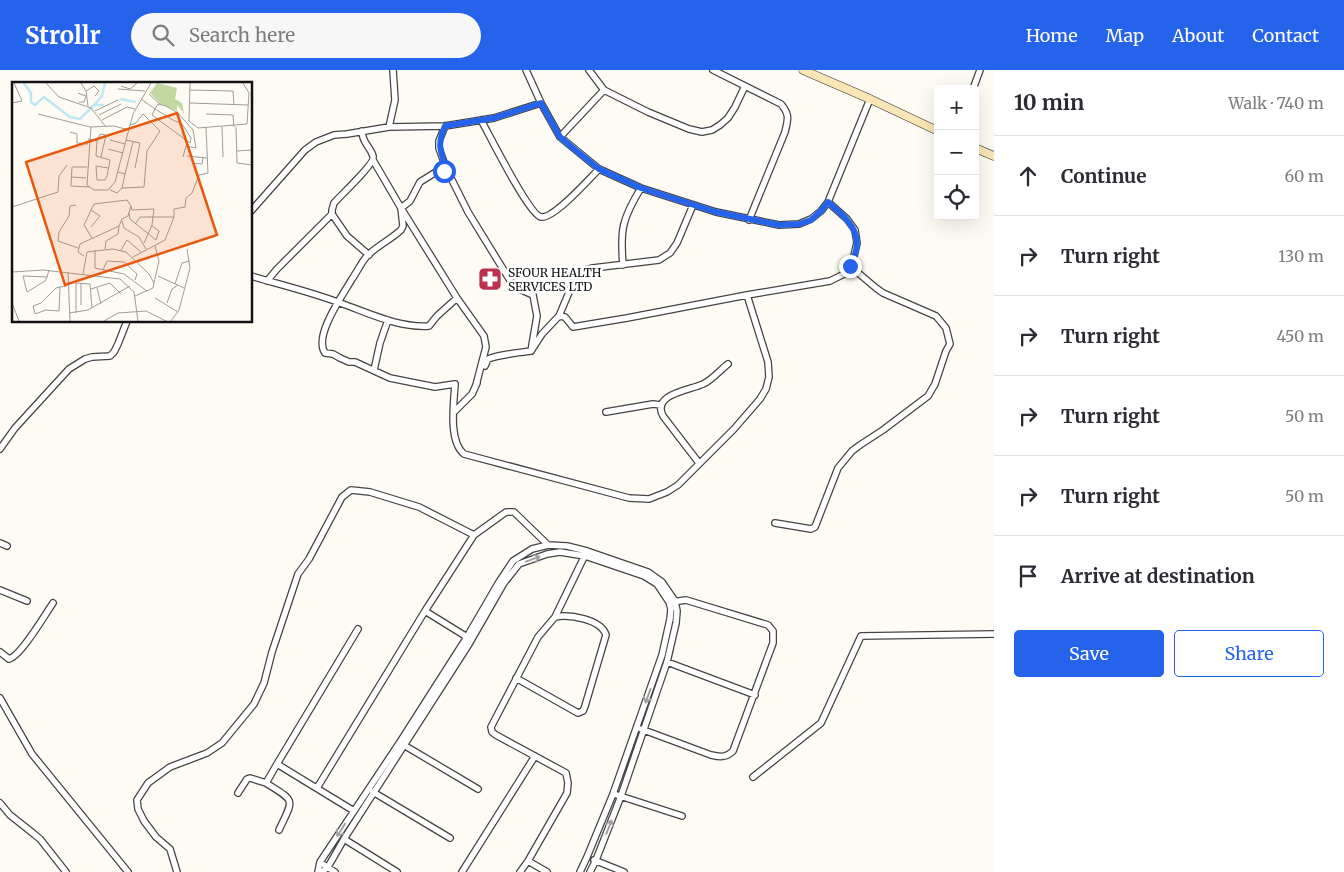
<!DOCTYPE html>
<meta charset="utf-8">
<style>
body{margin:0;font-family:Merriweather,serif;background:#f7f7f7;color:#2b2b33}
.controls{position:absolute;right:15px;top:15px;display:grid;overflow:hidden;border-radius:5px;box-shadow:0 5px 20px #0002}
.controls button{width:45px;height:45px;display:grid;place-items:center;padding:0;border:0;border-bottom:1px solid #e1e1e2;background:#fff;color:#2b2b33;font:25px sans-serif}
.stop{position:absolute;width:15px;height:15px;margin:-11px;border:4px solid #2563eb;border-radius:50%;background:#fff}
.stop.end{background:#2563eb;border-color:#fff;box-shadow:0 1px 5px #0008}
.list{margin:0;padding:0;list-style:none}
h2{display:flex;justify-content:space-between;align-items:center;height:65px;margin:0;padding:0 20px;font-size:21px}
h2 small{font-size:16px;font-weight:400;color:#7c7c81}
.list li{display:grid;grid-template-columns:32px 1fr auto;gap:15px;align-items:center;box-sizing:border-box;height:80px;padding:0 20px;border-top:1px solid #e1e1e2}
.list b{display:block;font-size:19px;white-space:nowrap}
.list em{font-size:16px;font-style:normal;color:#7c7c81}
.actions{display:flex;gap:10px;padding:15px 20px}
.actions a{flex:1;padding:11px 0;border:1px solid #2563eb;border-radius:5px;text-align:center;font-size:18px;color:#2563eb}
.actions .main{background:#2563eb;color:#fff}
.icon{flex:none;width:28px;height:28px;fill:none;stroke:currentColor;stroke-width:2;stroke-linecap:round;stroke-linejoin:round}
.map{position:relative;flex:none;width:994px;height:802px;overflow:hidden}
header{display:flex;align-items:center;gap:30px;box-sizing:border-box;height:70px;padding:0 25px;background:#2563eb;color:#fff}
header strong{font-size:24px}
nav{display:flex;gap:28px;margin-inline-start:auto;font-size:18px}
.search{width:350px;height:45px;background:#f7f7f7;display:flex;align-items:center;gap:12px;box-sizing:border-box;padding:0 18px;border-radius:28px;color:#7c7c81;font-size:19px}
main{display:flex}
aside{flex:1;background:#fff}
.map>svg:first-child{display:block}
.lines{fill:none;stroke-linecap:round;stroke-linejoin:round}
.street-casing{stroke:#444;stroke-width:8}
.secondary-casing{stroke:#333;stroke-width:9}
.street{stroke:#fff;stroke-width:5.5}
.secondary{stroke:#fae6b5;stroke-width:8}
.oneway{stroke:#a0a0a0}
.route{stroke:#2563eb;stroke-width:6}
.labels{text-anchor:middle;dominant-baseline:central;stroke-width:5;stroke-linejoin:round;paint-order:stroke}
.poi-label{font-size:12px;fill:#111;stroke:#fff;text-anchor:start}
.inset-river{fill:none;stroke:#bde8f3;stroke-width:2.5}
.inset-road{fill:none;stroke:#9f9d9a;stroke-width:1}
.view{fill:#e8590c;fill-opacity:0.15;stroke:#e8590c;stroke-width:2.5}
.inset-edge{fill:none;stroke:#111;stroke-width:2.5}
</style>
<header>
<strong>Strollr</strong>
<div class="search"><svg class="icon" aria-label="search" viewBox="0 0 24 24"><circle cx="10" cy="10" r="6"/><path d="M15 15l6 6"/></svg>Search here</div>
<nav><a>Home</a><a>Map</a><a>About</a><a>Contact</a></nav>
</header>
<main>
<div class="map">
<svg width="994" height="802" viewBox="0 0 994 802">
<rect width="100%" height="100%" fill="#fefbf5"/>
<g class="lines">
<!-- street casing -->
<g class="street-casing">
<path id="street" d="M526 0 541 33 560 67 599 99 641 118 716 142 779 155 799 154 811 149 821 141 828 132 870 29
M589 0 604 20 648 42 689 59 702 62 712 60 720 55 728 48 735 37 745 16
M713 0 781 34C790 45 788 49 785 62L749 150
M973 19 980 0
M481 50C489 64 529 145 541 147 554 149 589 109 599 99
M445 56 439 71V78L446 98 468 142 511 212 517 218 533 225 537 246 531 281
M389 57 395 30 393 0
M362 61C362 73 370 76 373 86 376 93 340 126 334 133L332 140V144L347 166 369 185
M560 67 604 20
M373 90 401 138 457 228 484 266 486 277 476 315
M446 98 444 101 439 103 436 102 420 112 410 131 401 138 403 156 401 160C390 170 377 176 367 186 361 193 357 202 352 209 343 225 313 266 325 283L333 284 340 288 349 292H355L390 308 435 317 455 314V315
M693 135 677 173 670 183 659 190 593 198 581 201 575 208 559 246 565 247 573 257 627 248 747 225 830 211 846 203 853 190 857 173 855 160 847 149 828 132
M251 141 305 80 316 72 334 65 347 64 389 57 445 56 494 48 541 33
M623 195C620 160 622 149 641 118
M251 206C281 215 311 222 340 233 369 243 398 258 429 256L437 246 457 228
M267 211 277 199 332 144
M485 296 488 289C501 284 518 283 531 281L542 264 559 246
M374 300 380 273 388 250
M455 314C454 332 448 371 464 384L629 428 649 429 667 422 678 415 734 359 760 329 766 319 769 307 768 292 747 225
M454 342 472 324 477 313
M606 342 653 334 661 335
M0 379 15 358 69 299 85 289 92 287 110 286 114 282 118 274 127 251
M699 393 663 346C651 324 691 320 703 314 712 310 720 300 728 294
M775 453 811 459 815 457 838 398 852 381 860 375 883 360 928 326 935 314 946 281 950 274 946 258 936 246 883 223 876 218 850 196
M0 473 7 476
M0 520 27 531
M555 547 586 483
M467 567 425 541 474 465 506 442H514L548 475
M0 582 9 589C21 586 44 546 53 533
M667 592 755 625
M516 608 578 643 583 641 585 636 606 565C601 549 569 544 555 547L538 567 491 657 492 662 496 665 566 703 568 713 567 723 528 791 547 802
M0 628 32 684 128 802
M641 659 711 685C720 687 726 688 733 681L773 573V561L768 555 686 530 672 532
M402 674 478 719
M277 694 266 713C296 732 294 728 279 760
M753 707 821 653 861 566 994 564
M317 718 425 541
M373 722 450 768
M238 723 247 709 250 708 266 713
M617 725 682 746
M0 733 10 745 29 760 40 769 66 802
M354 741 277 694 358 559
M344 769 397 802
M594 790 624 802
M324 795 335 802
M177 802 170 779 156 767 144 751 138 739 137 730 148 713 170 697 207 683 222 673 254 634 264 613 272 582 298 504 309 489 342 427 351 420 370 422 419 437 474 465
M318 802 320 792 400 672 467 567 499 512 513 491 532 479 548 475 567 476 587 481 648 502 662 512 675 531 677 541 676 553 667 592 621 726 596 790 590 802
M322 802 328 797 344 769 469 574 504 513 519 494 547 484 560 482 585 486 644 506 657 514 669 532 671 539 670 549 662 585 613 724 587 787 580 802
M462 802 535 686
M520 802 528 791"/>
</g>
<!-- secondary casing -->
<g class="secondary-casing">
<path id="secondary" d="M803 0 870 29 938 61
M975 78 994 86"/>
</g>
<!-- street -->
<use href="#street" class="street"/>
<!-- secondary -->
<use href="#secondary" class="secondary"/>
</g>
<!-- one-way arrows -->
<defs><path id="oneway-shaft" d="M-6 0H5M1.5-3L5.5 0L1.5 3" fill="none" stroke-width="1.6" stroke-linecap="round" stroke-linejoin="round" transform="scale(1.25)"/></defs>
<g class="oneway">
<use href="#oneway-shaft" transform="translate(533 489) rotate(-20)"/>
<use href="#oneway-shaft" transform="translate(648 626) rotate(110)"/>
<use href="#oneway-shaft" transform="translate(609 757) rotate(-69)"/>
<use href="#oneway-shaft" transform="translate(341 760) rotate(123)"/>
</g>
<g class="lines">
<!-- route -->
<path class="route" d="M444 101 446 98C440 79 437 75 445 56L494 48 541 33 560 67 574 79 599 99 641 118 716 142 779 155 799 154 811 150 821 141 828 132C850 151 867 166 850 196"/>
</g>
<!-- icons -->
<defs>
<g id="pharmacy-square" transform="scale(1.25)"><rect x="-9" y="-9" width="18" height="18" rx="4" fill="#b9314e" stroke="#fff"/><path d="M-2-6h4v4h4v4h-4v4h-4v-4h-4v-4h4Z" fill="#fff"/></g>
</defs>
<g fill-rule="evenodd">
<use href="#pharmacy-square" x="490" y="209"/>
</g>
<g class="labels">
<!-- poi labels -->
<g class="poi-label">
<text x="508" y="202">SFOUR HEALTH<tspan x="508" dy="14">SERVICES LTD</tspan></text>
</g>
</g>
<!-- overview -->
<g transform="translate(12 12)">
<rect width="240" height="240" fill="#fefbf5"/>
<path d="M145 1 165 6 163 17 170 21 172 31 165 23V29L149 22 138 11Z" fill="#c2d8a0"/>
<path class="inset-river" d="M12 1 19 11V20L23 23 32 15 58 35 68 37 82 23M108 17 124 20M92 23H82L90 14 93 1"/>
<path class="inset-road" d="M34 1 47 15 79 26 94 45M69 1 74 9 76 24M178 1 177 39 186 46 235 42 237 11 231 1M109 4 118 7 125 1M106 7 133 9M178 8 221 9 222 23M74 9 82 4 87 9 83 14M66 11 74 14 72 20H67M137 12 149 23M129 17 143 27 161 38 170 42 179 56 178 61 140 33 143 27 146 22 154 24 166 31 181 48 184 66 174 64 171 75M0 21 10 19 2 1M178 21 236 23M83 29 106 18M26 32 78 45 102 44 117 48M194 32 221 33 222 45M87 33 109 22M90 38 115 25 123 27M79 45 75 103 82 108H96L103 100 121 32 139 1M210 45 211 75M224 45 225 81 240 83M58 50 65 52V61L76 62M76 57 85 59 84 74 98 78 97 84 95 94 93 98H85L84 84 96 86M98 58 113 62M114 58 128 61 123 86M85 59 88 52 94 53 89 75M96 67 111 71M225 69 240 68M175 74 195 76M180 81 190 82 191 75M75 85H60L59 104 77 105M113 92 121 60M59 95 74 96M110 106 132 105 135 69 148 49 131 32 124 41 118 43M98 108 105 111 110 106 113 92 106 90M64 123 58 124 57 134 47 150 46 159 66 166M0 125 46 110 47 94 55 83M79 128 88 134 79 145M117 131 118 137 144 158M162 135V127L173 125 174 116 180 111 187 93 196 91 194 46M110 139 112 146 127 155 134 167M107 144 110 137 116 134 119 124 120 128 142 127 140 143 132 161M140 144 147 149 144 158M80 156 72 143 82 122 115 118 119 124M83 168V186L112 192 135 209M109 168 115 158 129 170M72 174 66 170 68 162 107 144 106 152 94 159 93 167M121 175 153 158 162 135H128L124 141M91 188 95 179 112 180 125 192 123 198M0 190 31 188 108 197 122 210 126 239M56 190 58 239M71 192 75 170 101 167 114 170 137 192 142 201 141 206 123 214M146 194 172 206M35 195 11 194 15 210 33 199 35 195 37 188M142 201 147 179 143 164M163 202 170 181 178 179M48 205 47 229 34 228 23 232 21 224 29 221 44 206 48 205 55 204M85 206 89 222M79 207 98 201 109 212M143 216 166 230M0 221 7 239M155 221 160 207 166 203M69 223V201M57 231 76 228 118 204M64 231V201L78 202 80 226M92 239 106 231 134 229 154 239M159 239 167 228 178 186 175 167"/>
<path class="view" d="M165 31 205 153 53 203 14 80Z"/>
<rect width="240" height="240" class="inset-edge"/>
</g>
</svg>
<div class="controls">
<button>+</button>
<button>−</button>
<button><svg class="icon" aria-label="locate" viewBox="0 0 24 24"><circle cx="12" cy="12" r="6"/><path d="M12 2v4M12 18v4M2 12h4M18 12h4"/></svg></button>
</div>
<div class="stop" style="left:444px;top:101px"></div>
<div class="stop end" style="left:850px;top:196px"></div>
</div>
<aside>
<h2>10 min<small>Walk · 740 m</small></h2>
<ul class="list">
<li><svg class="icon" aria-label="ahead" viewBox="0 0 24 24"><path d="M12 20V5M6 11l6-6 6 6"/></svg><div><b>Continue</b></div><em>60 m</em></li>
<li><svg class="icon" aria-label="right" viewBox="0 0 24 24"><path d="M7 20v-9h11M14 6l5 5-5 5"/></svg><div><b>Turn right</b></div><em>130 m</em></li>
<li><svg class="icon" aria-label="right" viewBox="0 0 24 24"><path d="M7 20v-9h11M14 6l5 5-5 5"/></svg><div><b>Turn right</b></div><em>450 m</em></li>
<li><svg class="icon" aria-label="right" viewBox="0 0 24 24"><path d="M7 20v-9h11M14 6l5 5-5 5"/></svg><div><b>Turn right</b></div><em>50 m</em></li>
<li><svg class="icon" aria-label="right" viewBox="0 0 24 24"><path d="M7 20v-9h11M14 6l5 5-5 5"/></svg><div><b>Turn right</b></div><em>50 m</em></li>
<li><svg class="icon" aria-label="arrive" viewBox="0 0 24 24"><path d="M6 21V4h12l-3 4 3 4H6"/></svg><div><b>Arrive at destination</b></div></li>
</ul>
<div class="actions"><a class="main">Save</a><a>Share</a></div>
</aside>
</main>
